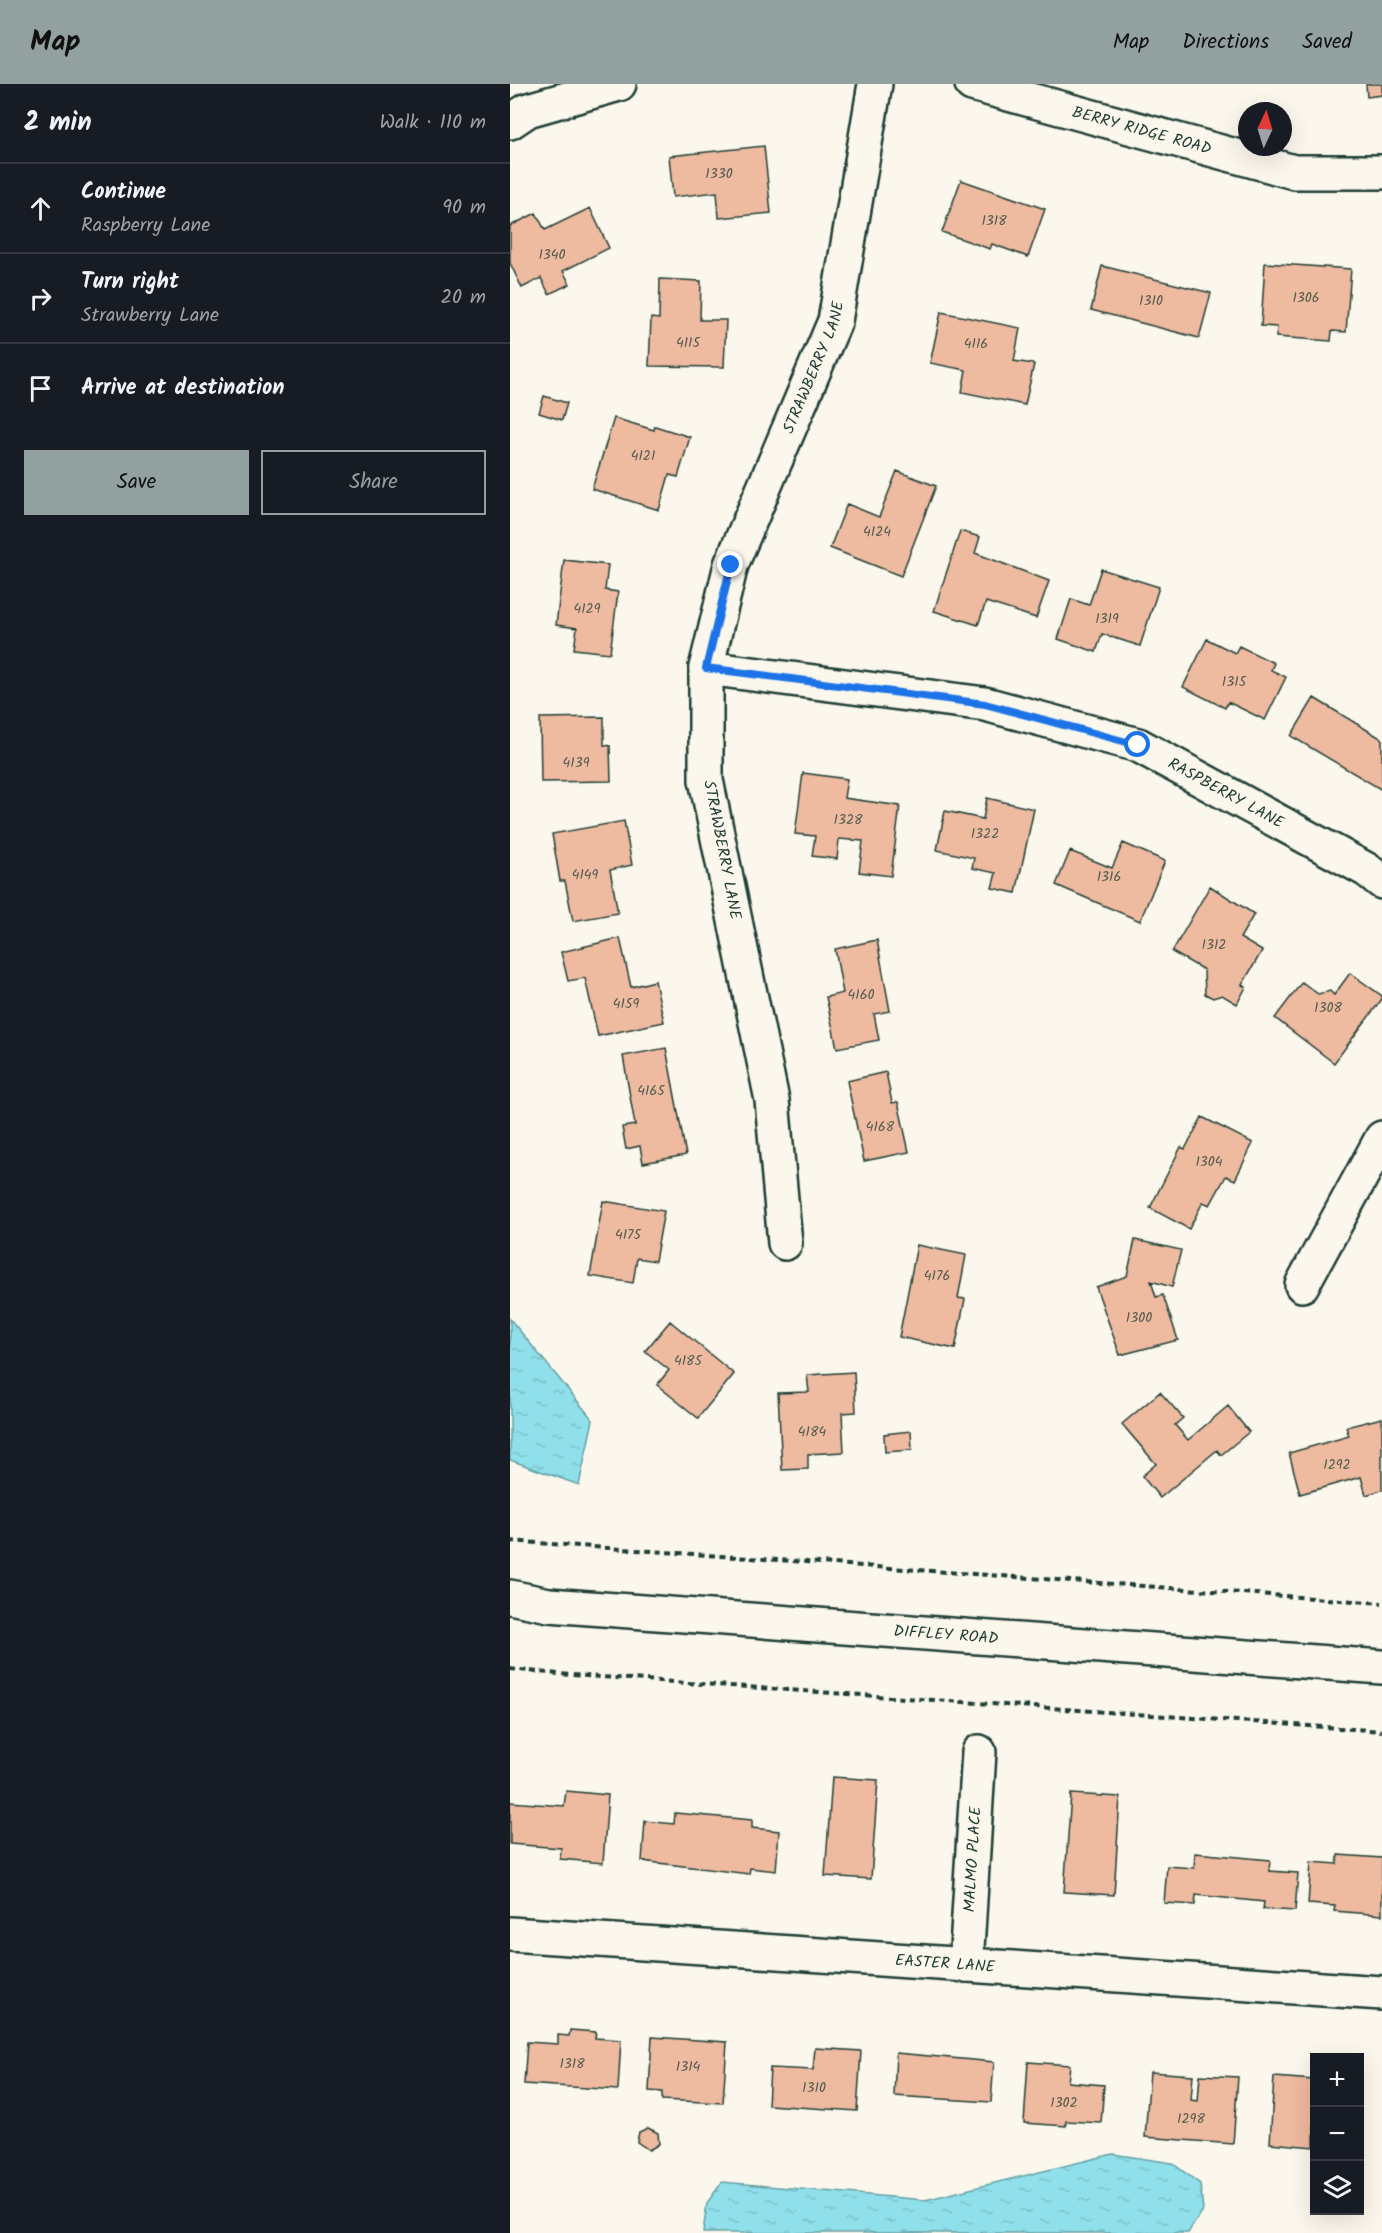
<!DOCTYPE html>
<meta charset="utf-8">
<style>
body{margin:0;font-family:Kalam,sans-serif;background:#242831;color:#f1f3f6}
.controls{position:absolute;right:18px;bottom:18px;display:grid;overflow:hidden;border-radius:0px;box-shadow:0 6px 24px #0002}
.controls button{width:54px;height:54px;display:grid;place-items:center;padding:0;border:0;border-bottom:2px solid #363941;background:#171b24;color:#f1f3f6;font:30px sans-serif}
.compass{position:absolute;left:728px;top:18px;width:54px;height:54px;border-radius:50%;background:#171b24;box-shadow:0 6px 24px #0002;rotate:4deg}
.stop{position:absolute;width:18px;height:18px;margin:-14px;border:4px solid #1a73e8;border-radius:50%;background:#fff}
.stop.end{background:#1a73e8;border-color:#fff;box-shadow:0 2px 6px #0008}
.list{margin:0;padding:0;list-style:none}
h2{display:flex;justify-content:space-between;align-items:center;height:78px;margin:0;padding:0 24px;font-size:26px}
h2 small{font-size:20px;font-weight:400;color:#9ea1a6}
.list li{display:grid;grid-template-columns:39px 1fr auto;gap:18px;align-items:center;box-sizing:border-box;height:90px;padding:0 24px;border-top:2px solid #363941}
.list b{display:block;font-size:22px;white-space:nowrap}
.list p{margin:0;font-size:20px;white-space:nowrap;color:#9ea1a6}
.list em{font-size:20px;font-style:normal;color:#9ea1a6}
.actions{display:flex;gap:12px;padding:18px 24px}
.actions a{flex:1;padding:14px 0;border:2px solid #92a19f;border-radius:0px;text-align:center;font-size:21px;color:#92a19f}
.actions .main{background:#92a19f;color:#111}
.icon{flex:none;width:33px;height:33px;fill:none;stroke:currentColor;stroke-width:2;stroke-linecap:round;stroke-linejoin:round}
.map{position:relative;flex:none;width:872px;height:2149px;overflow:hidden}
header{display:flex;align-items:center;gap:36px;box-sizing:border-box;height:84px;padding:0 30px;background:#92a19f;color:#111}
header strong{font-size:28px}
nav{display:flex;gap:33px;margin-inline-start:auto;font-size:21px}
main{display:flex}
aside{flex:1;background:#171b24}
.map>svg:first-child{display:block}
.water{fill:url(#water-ripples);stroke:#639fa2;stroke-width:1.5}
.building{fill:#eebaa0;stroke:#1f3d34;stroke-width:1.5}
.lines{fill:none;stroke-linecap:round;stroke-linejoin:round}
.minor-casing{stroke:#1f3d34;stroke-width:38}
.major-casing{stroke:#1f3d34;stroke-width:38}
.path{stroke:#1f3d34;stroke-width:4;stroke-dasharray:6 4.5;stroke-linecap:butt}
.minor{stroke:#fbf7ec;stroke-width:33}
.major{stroke:#fbf7ec;stroke-width:33}
.route{stroke:#1a73e8;stroke-width:8}
.labels{text-anchor:middle;dominant-baseline:central;stroke-width:4.5;stroke-linejoin:round;paint-order:stroke}
.number-label{font-size:14px;fill:#535c4f}
.street-label{font-size:16px;fill:#1f3d34;stroke:#fbf7ec}
</style>
<header>
<strong>Map</strong>
<nav><a>Map</a><a>Directions</a><a>Saved</a></nav>
</header>
<main>
<aside>
<h2>2 min<small>Walk · 110 m</small></h2>
<ul class="list">
<li><svg class="icon" aria-label="ahead" viewBox="0 0 24 24"><path d="M12 20V5M6 11l6-6 6 6"/></svg><div><b>Continue</b><p>Raspberry Lane</p></div><em>90 m</em></li>
<li><svg class="icon" aria-label="right" viewBox="0 0 24 24"><path d="M7 20v-9h11M14 6l5 5-5 5"/></svg><div><b>Turn right</b><p>Strawberry Lane</p></div><em>20 m</em></li>
<li><svg class="icon" aria-label="arrive" viewBox="0 0 24 24"><path d="M6 21V4h12l-3 4 3 4H6"/></svg><div><b>Arrive at destination</b></div></li>
</ul>
<div class="actions"><a class="main">Save</a><a>Share</a></div>
</aside>
<div class="map">
<svg width="872" height="2149" viewBox="0 0 872 2149">
<defs>
<pattern id="water-ripples" width="26" height="14" patternUnits="userSpaceOnUse" patternTransform="scale(1.5)"><rect width="26" height="14" fill="#90e0ec"/><path d="M2 4q2-2 4 0t4 0M15 11q2-2 4 0t4 0" fill="none" stroke="#7cc1cb"/></pattern>
</defs>
<rect width="100%" height="100%" fill="#fbf7ec"/>
<filter id="ink" filterUnits="userSpaceOnUse"><feTurbulence type="fractalNoise" baseFrequency=".0167" numOctaves="2"/><feDisplacementMap in="SourceGraphic" scale="12" xChannelSelector="R" yChannelSelector="G"/><feConvolveMatrix kernelMatrix="1 2 1 2 8 2 1 2 1" color-interpolation-filters="sRGB"/></filter>
<g filter="url(#ink)">
<!-- water -->
<path class="water" d="M0 1235 83 1336 69 1401 0 1376Z
M603 2070 662 2079 690 2100 693 2126 678 2149H193L197 2119 212 2098 415 2116Z"/>
<!-- building -->
<path class="building" d="M856 0H872V11L857 13Z
M254 62 261 129 209 134 207 108 163 113 159 72Z
M451 96 535 125 518 173 482 160 480 165 432 148Z
M80 124 99 164 53 187 60 200 39 210 31 194 12 204 0 179V142L26 129 35 146Z
M755 179 841 185 836 248 822 247 821 257 766 253 767 243 751 242Z
M592 182 701 209 689 254 581 226Z
M150 195 191 197 190 236H216L214 283 139 282 141 234 149 235Z
M431 228 510 244 504 277 524 280 515 321 452 308 456 286 420 279Z
M34 312 57 319 52 336 29 329Z
M104 334 144 346 145 342 180 353 168 393 159 391 149 426 82 405Z
M387 387 426 402 391 492 320 464 337 420 369 433Z
M450 447 470 453 465 469 539 497 526 534 476 518 468 541 424 527Z
M54 476 98 481 95 506 108 508 100 569 64 565 67 544 46 541Z
M591 485 649 503 630 562 592 550 586 568 548 555 561 515 579 521Z
M697 555 725 569 729 562 764 579 761 586 776 593 755 636 718 618 715 624 673 603Z
M804 614 872 655V706L781 652Z
M94 633V661L100 662 101 697 31 698 30 634Z
M293 689 337 695 334 714 390 722 381 792 349 788 353 757 329 755 327 775 302 772 305 752 285 750Z
M477 714 524 725 506 809 482 804 486 789 462 784 464 774 427 766 435 727 473 735Z
M114 737 122 781 100 786 108 829 63 837 55 797H50L42 750Z
M613 759 655 777 630 837 546 801 560 767 602 784Z
M700 802 744 830 730 854 752 867 732 901 736 903 727 920 712 911 703 914 695 910 694 886 662 868Z
M110 854 121 903 145 897 154 938 88 952 75 894 58 897 51 868Z
M367 856 380 927 364 930 369 956 327 964 316 913 333 909 325 865Z
M840 889 872 912V915L824 979 765 934 792 898 808 910 820 907 824 911Z
M156 964 176 1071 133 1079 130 1062 116 1065 112 1043 125 1041 113 972Z
M376 988 382 1019 388 1018 399 1068 354 1077 337 997Z
M692 1033 743 1059 725 1096 716 1092 700 1121 693 1118 679 1145 640 1124 671 1063 675 1065Z
M93 1117 154 1127 145 1177 127 1174 123 1199 80 1192Z
M625 1156 671 1166 662 1203 641 1197 646 1213 653 1211 668 1256 610 1271 586 1203 617 1192Z
M407 1161 456 1171 448 1214 455 1215 445 1265 389 1253Z
M160 1237 224 1290 188 1334 147 1301 159 1286 135 1267Z
M344 1288 346 1328 332 1329 334 1368 298 1370V1385L272 1386 268 1309 299 1308 297 1291Z
M650 1308 673 1334 665 1341 678 1356 718 1322 739 1348 711 1371 707 1366 650 1414 632 1392 646 1380 612 1340Z
M872 1334V1406L856 1411 851 1393 790 1410 779 1369 839 1352 836 1343Z
M401 1347 402 1366 375 1368 374 1350Z
M322 1693 368 1696 361 1795 315 1792Z
M56 1707 98 1711 93 1779 50 1775 51 1764 0 1760V1718L54 1722Z
M561 1710 610 1713 604 1811 554 1808Z
M165 1729 242 1736V1744L269 1747 266 1787 240 1784 239 1790 132 1777 135 1737 164 1740Z
M685 1769 760 1776 759 1787 788 1789 785 1827 753 1825 754 1818 686 1811 685 1821 654 1819 657 1782 684 1784Z
M828 1771 872 1774V1831L824 1827 825 1822 798 1820 801 1778 827 1780Z
M60 1946 86 1948 85 1954 111 1956 108 2006 14 2000 17 1958 48 1960V1951L59 1952Z
M142 1953 217 1958 213 2019 152 2016V2008L139 2007Z
M305 1964 351 1967 347 2027 258 2021 260 1984 303 1986Z
M386 1969 484 1978 481 2018 384 2012Z
M518 1978 560 1981 558 1998 594 2001 591 2039 556 2037V2042L514 2039Z
M640 1988 683 1991 681 2016 688 2017 690 1991 728 1993 723 2060 635 2053Z
M764 1993 804 1996V2063L760 2059Z
M138 2044 148 2049 149 2060 139 2066 127 2058 129 2048Z"/>
<g class="lines">
<!-- minor casing -->
<g class="minor-casing">
<g id="minor">
<path id="s1" d="M462 0 784 88H872"/>
<path d="M0 38 18 26 109 0"/>
<path id="s2" d="M196 584 475 620 628 661 857 786 872 798"/>
<path id="s3" d="M275 1159 262 1016 196 696V584L221 481 325 237 365 0"/>
<path d="M792 1201 872 1054"/>
<path id="s4" d="M0 1850 872 1909"/>
<path id="s5" d="M456 1881 469 1668"/>
</g>
</g>
<!-- major casing -->
<g class="major-casing">
<g id="major">
<path id="s6" d="M0 1513 39 1521 872 1583"/>
</g>
</g>
<!-- path -->
<path class="path" d="M0 1457 872 1519
M0 1585 48 1590 872 1647"/>
<!-- minor -->
<use href="#minor" class="minor"/>
<!-- major -->
<use href="#major" class="major"/>
</g>
</g>
<g class="lines" filter="url(#ink)">
<!-- route -->
<path class="route" d="M221 481 196 584 475 620 628 661"/>
</g>
<g class="labels">
<!-- number labels -->
<g class="number-label">
<text x="209" y="90">1330</text>
<text x="484" y="137">1318</text>
<text x="42" y="171">1340</text>
<text x="796" y="214">1306</text>
<text x="641" y="217">1310</text>
<text x="178" y="259">4115</text>
<text x="466" y="260">4116</text>
<text x="133" y="372">4121</text>
<text x="367" y="448">4124</text>
<text x="77" y="525">4129</text>
<text x="597" y="535">1319</text>
<text x="724" y="598">1315</text>
<text x="66" y="679">4139</text>
<text x="338" y="736">1328</text>
<text x="475" y="750">1322</text>
<text x="75" y="791">4149</text>
<text x="599" y="793">1316</text>
<text x="704" y="861">1312</text>
<text x="351" y="911">4160</text>
<text x="116" y="920">4159</text>
<text x="818" y="924">1308</text>
<text x="141" y="1007">4165</text>
<text x="370" y="1043">4168</text>
<text x="699" y="1078">1304</text>
<text x="118" y="1151">4175</text>
<text x="427" y="1192">4176</text>
<text x="629" y="1234">1300</text>
<text x="178" y="1277">4185</text>
<text x="302" y="1348">4184</text>
<text x="827" y="1381">1292</text>
<text x="62" y="1980">1318</text>
<text x="178" y="1983">1314</text>
<text x="304" y="2004">1310</text>
<text x="554" y="2019">1302</text>
<text x="681" y="2035">1298</text>
</g>
<!-- street labels -->
<g class="street-label">
<text stroke="none"><textPath href="#s1" startOffset="176">BERRY RIDGE ROAD</textPath></text>
<text stroke="none"><textPath href="#s3" startOffset="903">STRAWBERRY LANE</textPath></text>
<text stroke="none"><textPath href="#s2" startOffset="540">RASPBERRY LANE</textPath></text>
<text transform="translate(212 766) rotate(79)">STRAWBERRY LANE</text>
<text stroke="none"><textPath href="#s6" startOffset="438">DIFFLEY ROAD</textPath></text>
<text stroke="none"><textPath href="#s5" startOffset="106">MALMO PLACE</textPath></text>
<text stroke="none"><textPath href="#s4" startOffset="436">EASTER LANE</textPath></text>
</g>
</g>
</svg>
<div class="controls">
<button>+</button>
<button>−</button>
<button><svg class="icon" aria-label="layers" viewBox="0 0 24 24"><path d="M12 4l9 5-9 5-9-5zM3 14l9 5 9-5"/></svg></button>
</div>
<svg class="compass" viewBox="-18 -18 36 36"><path d="M0-13l5 13h-10z" fill="#e53935"/><path d="M0 13l5-13h-10z" fill="#9ea1a6"/></svg>
<div class="stop" style="left:628px;top:661px"></div>
<div class="stop end" style="left:221px;top:481px"></div>
</div>
</main>
